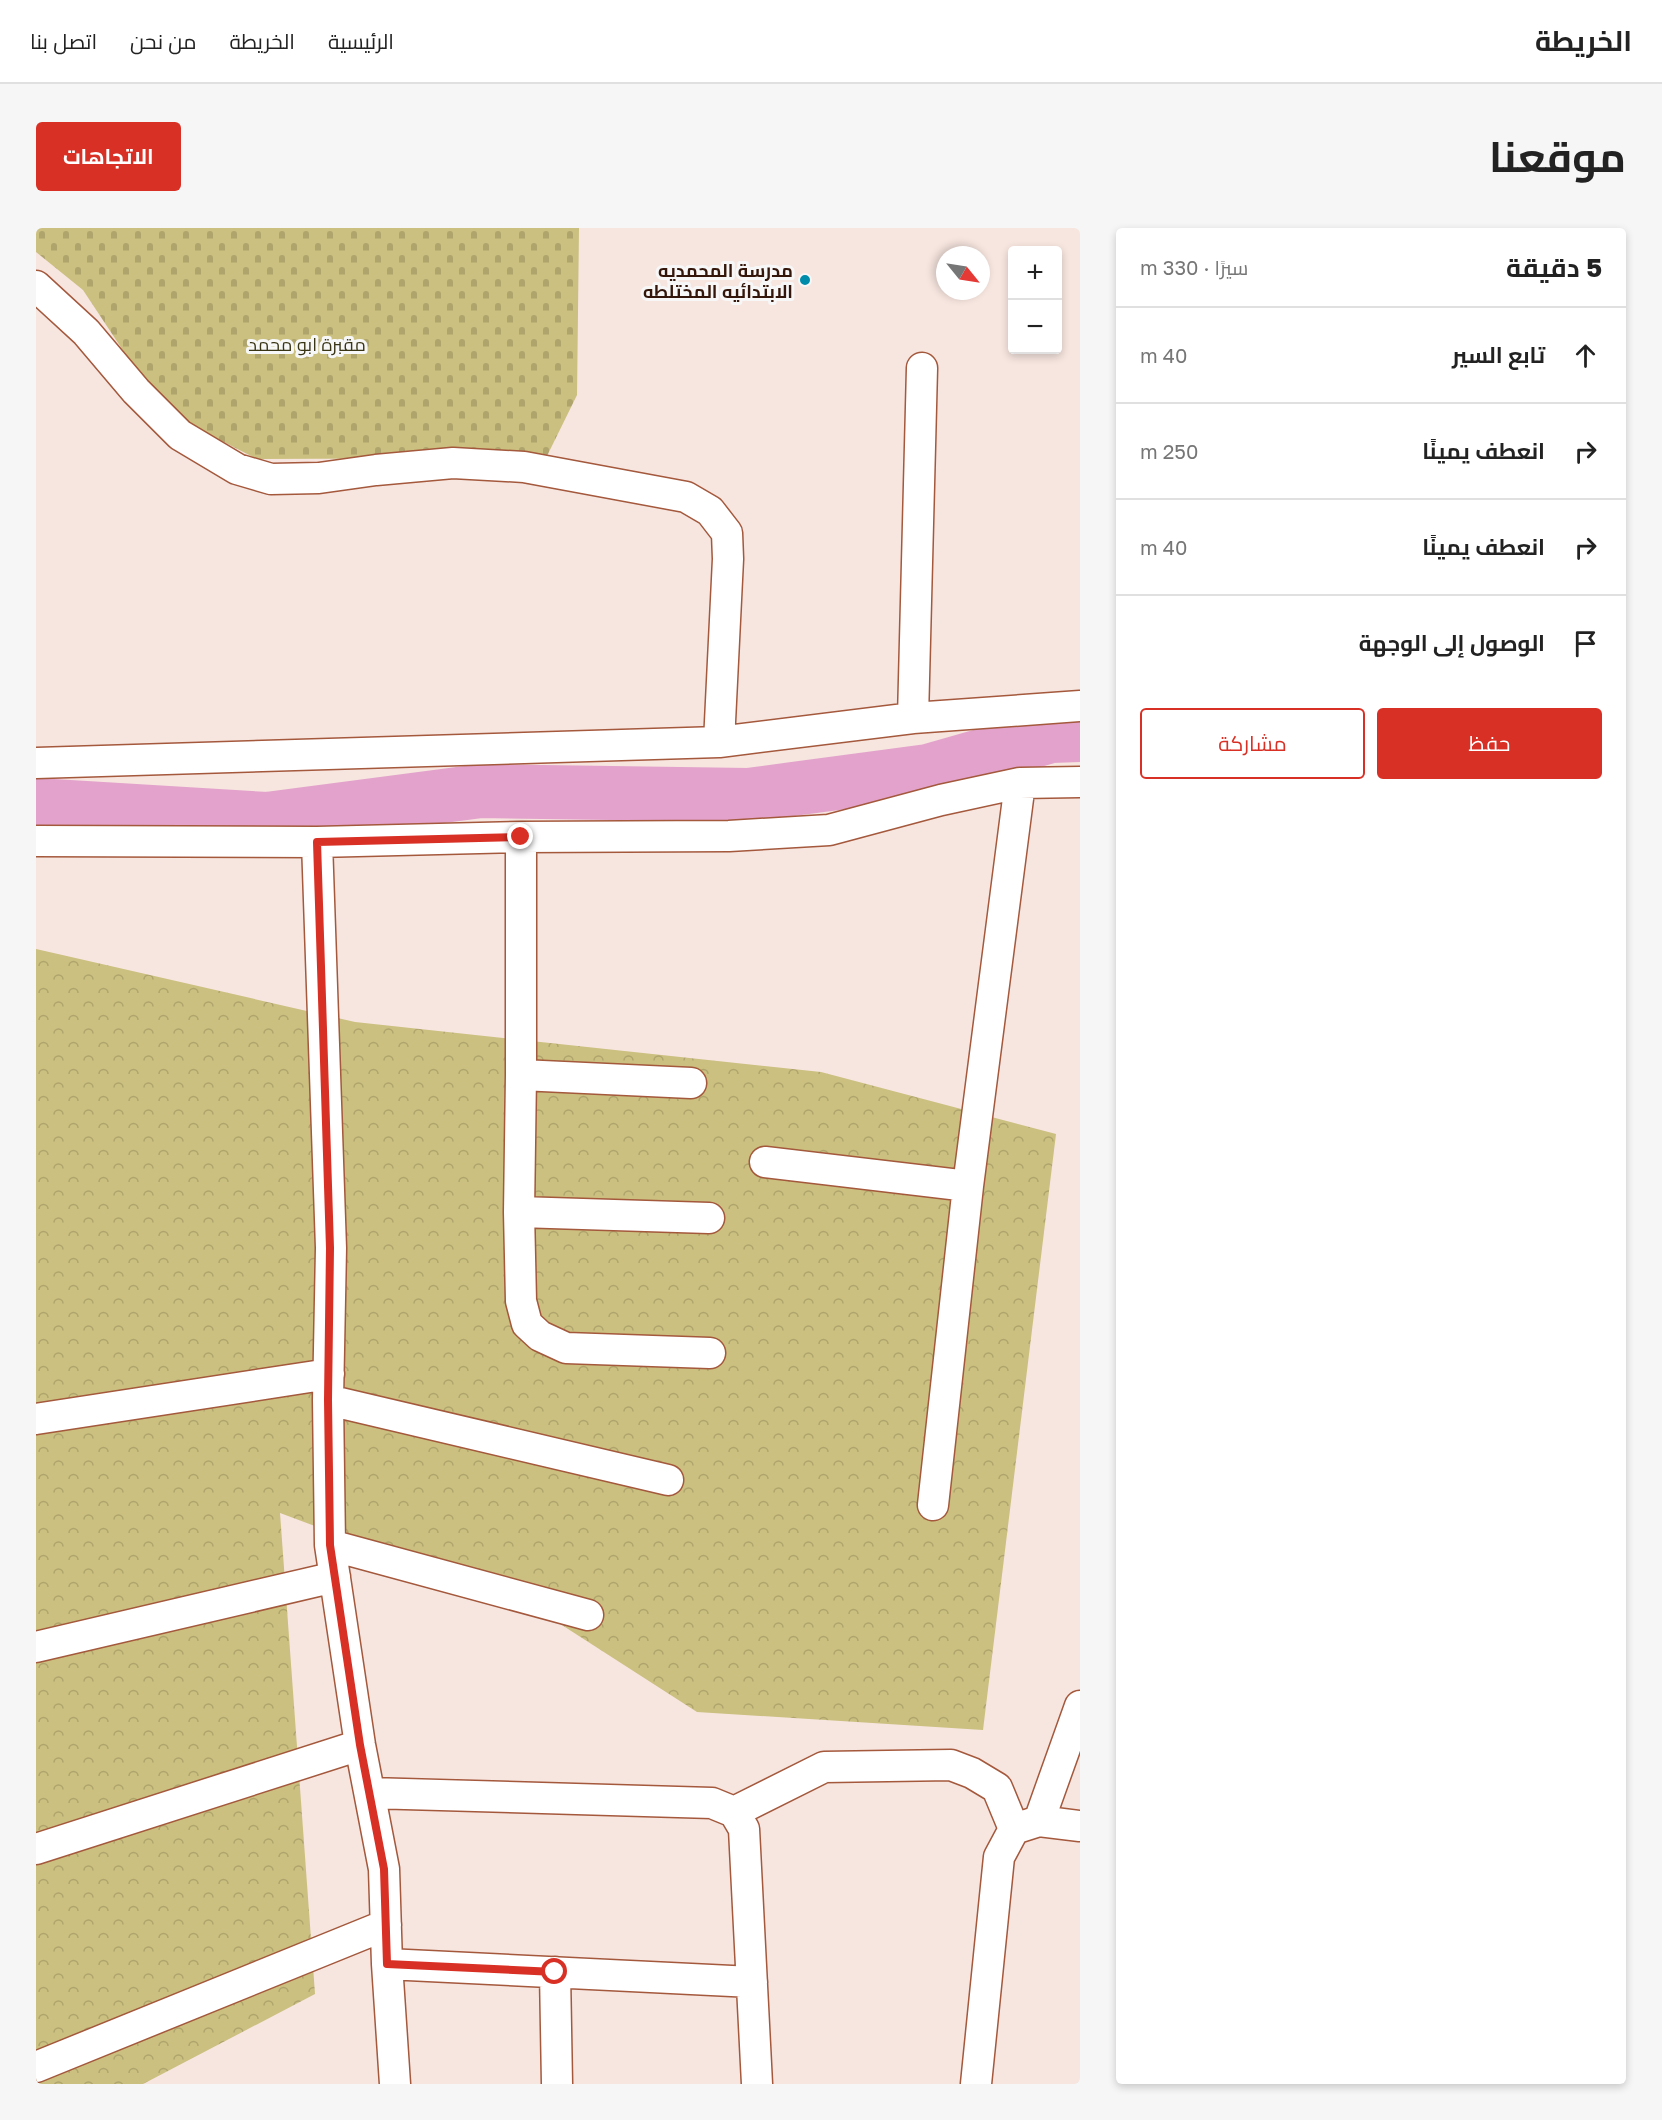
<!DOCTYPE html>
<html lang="ar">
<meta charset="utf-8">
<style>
body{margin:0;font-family:"Golos Text",Cairo,sans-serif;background:#f6f6f6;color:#222;direction:rtl}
.controls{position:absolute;right:18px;top:18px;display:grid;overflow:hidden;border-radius:6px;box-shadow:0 3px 9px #0003}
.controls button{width:54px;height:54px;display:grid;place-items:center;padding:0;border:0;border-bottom:2px solid #e0e0e0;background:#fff;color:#222;font:30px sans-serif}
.compass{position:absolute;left:900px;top:18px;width:54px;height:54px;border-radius:50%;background:#fff;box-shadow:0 3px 9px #0003;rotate:120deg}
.stop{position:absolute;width:18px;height:18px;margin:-14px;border:4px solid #d93025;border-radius:50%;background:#fff}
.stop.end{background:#d93025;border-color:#fff;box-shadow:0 2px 6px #0008}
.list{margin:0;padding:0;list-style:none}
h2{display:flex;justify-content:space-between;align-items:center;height:78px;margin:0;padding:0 24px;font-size:26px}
h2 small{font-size:20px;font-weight:400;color:#767676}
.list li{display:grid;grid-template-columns:39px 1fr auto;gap:18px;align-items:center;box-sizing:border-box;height:96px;padding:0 24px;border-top:2px solid #e0e0e0}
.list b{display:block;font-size:22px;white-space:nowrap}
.list em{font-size:20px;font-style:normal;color:#767676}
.actions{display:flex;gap:12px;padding:18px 24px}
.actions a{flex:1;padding:14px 0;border:2px solid #d93025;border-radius:6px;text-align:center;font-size:21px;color:#d93025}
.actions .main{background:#d93025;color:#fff}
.icon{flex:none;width:33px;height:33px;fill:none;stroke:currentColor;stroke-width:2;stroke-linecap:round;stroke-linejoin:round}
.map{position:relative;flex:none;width:1044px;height:1856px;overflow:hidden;direction:ltr;border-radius:6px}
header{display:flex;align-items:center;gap:36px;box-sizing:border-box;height:84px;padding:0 30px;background:#fff;border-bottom:2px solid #e0e0e0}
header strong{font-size:28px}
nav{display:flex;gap:33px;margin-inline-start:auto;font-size:21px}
.intro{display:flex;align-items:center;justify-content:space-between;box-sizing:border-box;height:144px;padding:0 36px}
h1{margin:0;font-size:42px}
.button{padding:15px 27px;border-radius:6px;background:#d93025;color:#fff;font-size:21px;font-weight:700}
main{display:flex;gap:36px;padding:0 36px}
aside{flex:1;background:#fff;border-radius:6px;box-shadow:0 3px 9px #0003}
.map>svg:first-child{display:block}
.forest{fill:url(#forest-crowns)}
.cemetery{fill:url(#cemetery-stones)}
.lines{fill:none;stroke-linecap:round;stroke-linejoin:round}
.river{stroke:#e2a2cb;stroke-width:54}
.minor-casing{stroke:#a4583c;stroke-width:33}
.minor{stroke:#fff;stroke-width:30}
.route{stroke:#d93025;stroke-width:8}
.poi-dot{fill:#008baa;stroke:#f7f7f7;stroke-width:2}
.labels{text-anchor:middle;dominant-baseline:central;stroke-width:6;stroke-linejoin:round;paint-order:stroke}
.poi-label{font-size:18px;font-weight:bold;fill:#35160a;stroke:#f7f7f7;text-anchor:end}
.park-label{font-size:18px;fill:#393414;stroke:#f7f7f7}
</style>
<header>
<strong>الخريطة</strong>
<nav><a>الرئيسية</a><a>الخريطة</a><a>من نحن</a><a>اتصل بنا</a></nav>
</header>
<div class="intro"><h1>موقعنا</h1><a class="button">الاتجاهات</a></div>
<main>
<aside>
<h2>5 دقيقة<small>سيرًا · 330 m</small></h2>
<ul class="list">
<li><svg class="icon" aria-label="ahead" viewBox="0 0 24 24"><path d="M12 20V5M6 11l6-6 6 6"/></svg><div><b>تابع السير</b></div><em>40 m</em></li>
<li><svg class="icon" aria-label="right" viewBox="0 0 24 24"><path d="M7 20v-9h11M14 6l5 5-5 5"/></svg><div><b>انعطف يمينًا</b></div><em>250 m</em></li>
<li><svg class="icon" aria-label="right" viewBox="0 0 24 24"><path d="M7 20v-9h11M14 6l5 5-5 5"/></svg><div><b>انعطف يمينًا</b></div><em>40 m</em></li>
<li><svg class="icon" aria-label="arrive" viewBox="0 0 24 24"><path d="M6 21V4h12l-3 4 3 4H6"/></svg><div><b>الوصول إلى الوجهة</b></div></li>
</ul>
<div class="actions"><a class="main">حفظ</a><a>مشاركة</a></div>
</aside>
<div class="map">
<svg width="1044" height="1856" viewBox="0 0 1044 1856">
<defs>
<pattern id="forest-crowns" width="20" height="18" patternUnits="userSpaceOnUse" patternTransform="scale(1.5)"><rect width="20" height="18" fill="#cbc07f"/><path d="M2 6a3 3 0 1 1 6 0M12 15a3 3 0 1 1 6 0" fill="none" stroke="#afa46c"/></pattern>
<pattern id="cemetery-stones" width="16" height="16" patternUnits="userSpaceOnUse" patternTransform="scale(1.5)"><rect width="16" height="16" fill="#cbc07f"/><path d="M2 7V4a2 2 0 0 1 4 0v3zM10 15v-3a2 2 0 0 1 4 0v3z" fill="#afa46c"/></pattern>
</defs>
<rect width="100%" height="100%" fill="#f7e5df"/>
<!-- forest -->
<path class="forest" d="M0 721 319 794 785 844 1020 906 947 1502 661 1484 501 1381 244 1285 279 1766 107 1856H0Z"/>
<!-- cemetery -->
<path class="cemetery" d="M0 0H543L541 167 510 230 221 231 127 183 47 62 0 24Z"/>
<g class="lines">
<!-- river -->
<path class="river" d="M0 577 231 591 445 563 712 567 892 543 1015 508 1044 507"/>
<!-- minor casing -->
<g class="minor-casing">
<path id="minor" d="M0 58 50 104 100 163 144 207 201 241 235 251 283 250 340 242 417 235 488 239 650 269 674 283 691 305 692 331 683 514
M877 490 886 140
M0 535 683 514 877 490 1044 478
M485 609V847L483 984 485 1073 491 1096 504 1108 530 1120 674 1125
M0 613 281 614 485 609 693 608 793 602 905 572 984 555 1044 554
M281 614 295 1020 292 1172 294 1317 324 1517 348 1641 351 1736 359 1856
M485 847 655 855
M729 934 932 958
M483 984 673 990
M292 1172 632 1252
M0 1191 293 1146
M897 1277 932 958 984 555
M294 1317 552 1387
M0 1419 299 1349
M334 1565 676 1575 698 1584 708 1601 721 1856
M698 1584 788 1539 915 1537 936 1545 961 1560 978 1601
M1003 1593 1044 1478
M0 1621 324 1517
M351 1736 716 1754
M519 1744 521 1856
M0 1839 350 1697
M940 1856 963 1629 978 1601 1003 1593 1044 1598"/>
</g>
<!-- minor -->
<use href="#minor" class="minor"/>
</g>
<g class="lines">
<!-- route -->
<path class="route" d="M485 609 281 614 294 1020 292 1172 294 1317 324 1517 348 1641 351 1736 519 1744"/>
</g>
<!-- markers -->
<circle class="poi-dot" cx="769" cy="52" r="6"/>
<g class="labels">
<!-- poi labels -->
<g class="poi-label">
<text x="757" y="42">مدرسة المحمديه<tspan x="757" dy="21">الابتدائيه المختلطه</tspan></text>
</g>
<!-- park labels -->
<g class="park-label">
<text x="271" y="116">مقبرة ابو محمد</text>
</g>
</g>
</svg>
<div class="controls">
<button>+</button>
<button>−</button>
</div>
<svg class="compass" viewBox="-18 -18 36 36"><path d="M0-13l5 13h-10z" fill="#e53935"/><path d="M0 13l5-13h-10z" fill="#767676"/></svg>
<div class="stop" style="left:519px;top:1744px"></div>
<div class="stop end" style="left:485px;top:609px"></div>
</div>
</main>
